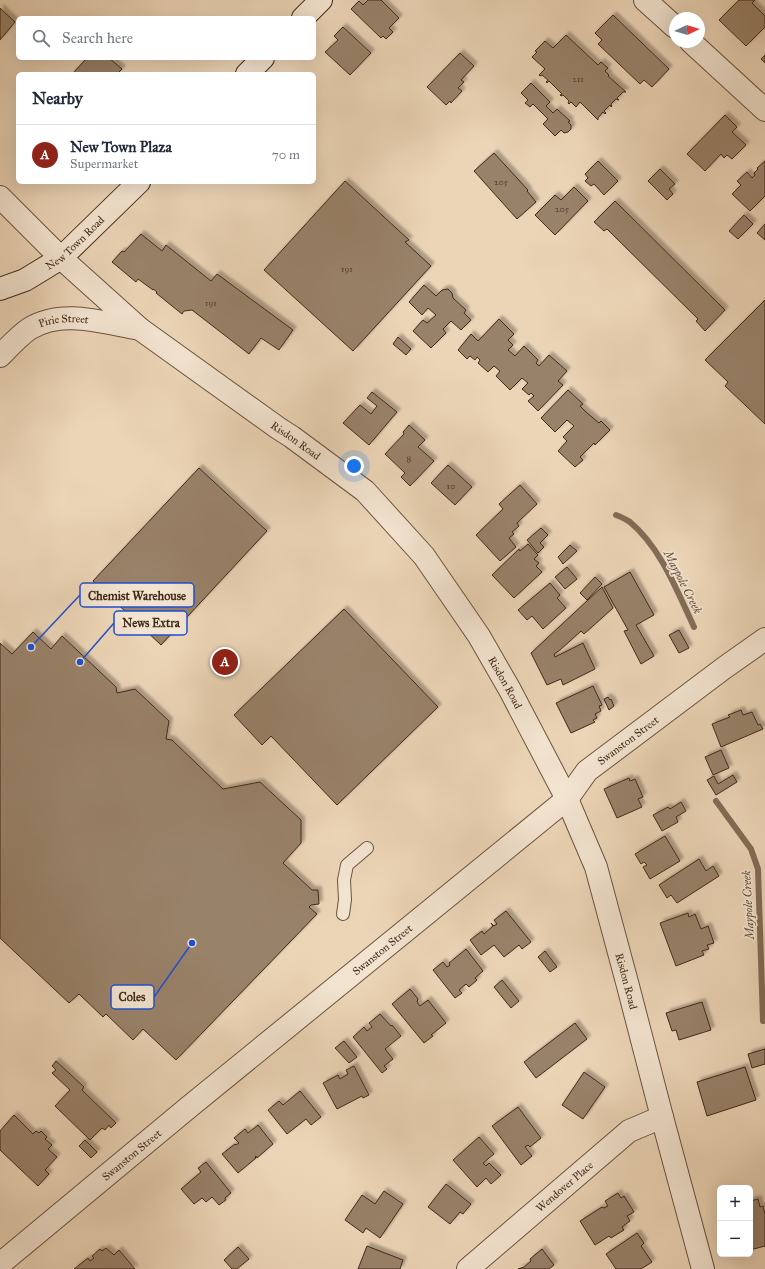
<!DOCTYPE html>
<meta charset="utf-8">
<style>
body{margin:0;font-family:"IM FELL Great Primer",serif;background:#f6f6f7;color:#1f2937}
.controls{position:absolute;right:12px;bottom:12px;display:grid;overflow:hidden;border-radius:6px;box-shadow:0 4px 16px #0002}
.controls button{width:36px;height:36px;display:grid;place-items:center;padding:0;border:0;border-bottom:1px solid #e0e1e3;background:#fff;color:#1f2937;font:20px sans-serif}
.compass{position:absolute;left:669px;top:12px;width:36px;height:36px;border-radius:50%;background:#fff;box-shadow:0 4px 16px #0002;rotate:86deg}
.you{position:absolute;left:354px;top:466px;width:14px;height:14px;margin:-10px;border:3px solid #fff;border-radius:50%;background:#1a73e8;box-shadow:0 0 0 6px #1a73e833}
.badge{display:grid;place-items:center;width:26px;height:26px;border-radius:50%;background:#8f2418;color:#fff;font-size:13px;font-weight:700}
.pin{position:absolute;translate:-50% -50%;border:2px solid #fff;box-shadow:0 1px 4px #0006}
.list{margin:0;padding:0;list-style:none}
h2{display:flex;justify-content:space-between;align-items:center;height:52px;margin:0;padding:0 16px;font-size:17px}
h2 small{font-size:13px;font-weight:400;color:#747a83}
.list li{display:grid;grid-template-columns:26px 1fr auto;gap:12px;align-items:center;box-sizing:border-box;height:60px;padding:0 16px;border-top:1px solid #e0e1e3}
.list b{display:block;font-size:15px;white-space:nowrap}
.list p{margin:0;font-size:13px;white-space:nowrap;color:#747a83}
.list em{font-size:13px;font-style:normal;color:#747a83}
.icon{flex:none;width:22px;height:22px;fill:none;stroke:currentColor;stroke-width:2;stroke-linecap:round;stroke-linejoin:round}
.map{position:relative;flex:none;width:765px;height:1269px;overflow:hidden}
.search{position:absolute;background:#fff;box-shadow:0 4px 16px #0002;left:16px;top:16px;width:300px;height:44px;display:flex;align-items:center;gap:10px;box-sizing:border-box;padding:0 14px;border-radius:6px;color:#747a83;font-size:15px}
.panel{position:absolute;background:#fff;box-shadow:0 4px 16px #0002;left:16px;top:72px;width:300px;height:112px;border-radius:6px}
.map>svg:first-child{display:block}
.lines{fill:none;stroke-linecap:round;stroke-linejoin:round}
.stream{stroke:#836d57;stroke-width:6}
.building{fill:#99826b;stroke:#3f2919;filter:url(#shadow)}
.service-casing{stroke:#6a5440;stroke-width:14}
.minor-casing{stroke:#6a5440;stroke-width:24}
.tertiary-casing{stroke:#6a5440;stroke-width:24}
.secondary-casing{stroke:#3f2919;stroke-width:24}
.service{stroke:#f3e4d0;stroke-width:12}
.minor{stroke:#f3e4d0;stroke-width:22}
.tertiary{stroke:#f3e4d0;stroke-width:22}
.secondary{stroke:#f3e4d0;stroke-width:22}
.labels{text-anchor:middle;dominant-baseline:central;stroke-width:3;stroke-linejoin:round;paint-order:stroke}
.number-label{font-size:9px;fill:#563f2e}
.street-label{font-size:11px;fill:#3f2919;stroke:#f3e4d0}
.water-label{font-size:12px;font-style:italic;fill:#614b38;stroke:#f3e4d0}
.leader{fill:none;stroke:#1d4ed8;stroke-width:1.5}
.callout-dot{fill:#1d4ed8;stroke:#f3e4d0;stroke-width:1.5}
.callout{fill:#f3e4d0;stroke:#1d4ed8;stroke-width:1.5}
.callout-label{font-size:12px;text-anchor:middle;font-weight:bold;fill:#3f2919}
</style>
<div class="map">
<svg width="765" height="1269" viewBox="0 0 765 1269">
<defs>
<filter id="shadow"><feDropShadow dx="3.5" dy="-3.5" stdDeviation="1" flood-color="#0004"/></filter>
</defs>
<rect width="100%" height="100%" fill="#ecd5b7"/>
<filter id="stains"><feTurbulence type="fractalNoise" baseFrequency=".005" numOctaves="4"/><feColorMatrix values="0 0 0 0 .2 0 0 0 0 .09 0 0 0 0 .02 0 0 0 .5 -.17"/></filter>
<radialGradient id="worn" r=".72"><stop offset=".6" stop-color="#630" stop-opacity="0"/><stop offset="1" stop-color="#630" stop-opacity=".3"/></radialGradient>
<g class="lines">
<!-- stream -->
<path class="stream" d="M616 515C621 517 626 519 630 522 661 548 677 591 694 627
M716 801 751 849 758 869 763 1021"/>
</g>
<!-- building -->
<path class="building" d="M368 0H381L399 18 389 28 393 32 386 39 383 36 381 38 351 9 359 1 363 5Z
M739 0H755L752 3 765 16V27L746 46 719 20Z
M0 8 15 22 0 40Z
M613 15 669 69 652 87 644 80 640 84 598 44 602 40 595 33Z
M343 27 371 53 350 75 325 52 338 40 334 36Z
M566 35 598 65 601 62 608 68 605 71 609 75 608 76 626 92H623L617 98 619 100H618L616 99 611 104 612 106 611 107 610 105 604 111 606 113 605 114 603 112 598 118V120L580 102 576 107 571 102 569 104 568 103 569 101 563 95 561 96 560 95 562 94 549 81 547 83 546 82 548 80 542 75 540 76 539 75 545 69 532 57 537 52 535 51 545 41 553 48Z
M460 53 474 66 461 80 464 82 458 88 462 91 451 103 450 101 446 105 427 87Z
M765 55V63L761 59Z
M87 58H109L122 69 117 74H72Z
M531 83 550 102 546 106 553 113 557 109 570 121 568 122 571 125V129L568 132 564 133 561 130 555 136 543 124 548 119 533 104 530 107 525 103 528 100 521 93Z
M725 115 737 127 732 132 746 145 732 159 727 155 724 158 721 154 705 171 687 154Z
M494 153 528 190 527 191 536 202 517 219 474 171Z
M598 161 618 181 604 195 594 184 591 186 585 181 588 178 585 174Z
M765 161V196L750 211 732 194 741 185 737 181 747 172 752 178 755 175 754 173 758 169 757 168Z
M660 169 675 184 669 189 673 194 667 200 648 181Z
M345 181 409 240 405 242 431 266 353 351 264 270Z
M574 187 588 201 555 235 535 215 555 195 561 200Z
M615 201 725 310 705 331 696 321 698 319 607 229 604 231 594 222Z
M744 215 753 224 738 239 729 231Z
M765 224V240L757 233Z
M141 234 162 251 166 245 211 281 217 274 293 330 279 350 261 338 249 354 192 310 184 311 182 314 156 293 157 292 153 289V290L138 279 136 282 112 262 122 251 124 252Z
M424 285 436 296 442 290 448 289 452 293 453 298 466 310 464 313 471 320 461 330 451 321 443 329 446 333 431 348 413 331 423 320 427 323 436 315 428 308 422 315 409 302Z
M765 300V424L725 386 728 382 705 360Z
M499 319 514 334 508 340 513 345 508 350 515 356 524 346 538 360 536 363 539 366 549 355 567 371 558 381 563 385 538 411 528 401 534 396 531 393 529 395 522 389 528 383 522 378 510 390 496 376 500 371 494 366 488 372 478 363 480 360 477 357 475 360 470 356 467 359 458 350 471 334 478 341Z
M398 337 411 349 406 355 393 344Z
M568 390 583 404 580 406 586 412 599 423 601 421 610 430 595 445 594 443 580 457 583 460 575 467 558 451 567 441 563 437 574 426 567 420 555 432 541 418Z
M372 392 397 412 369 445 343 423 360 405 371 414 377 406 367 398Z
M409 425 425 440 418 447 434 461 410 486 401 477 405 473 385 454 404 434 403 432Z
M448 465 472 487 455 505 431 483Z
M199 468 267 531 161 645 93 581Z
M520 485 537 504 517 523 519 526 512 532 514 534 509 538 516 547 500 561 476 535 503 509 499 504Z
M541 528 548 535 540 543 544 547 538 553 527 540Z
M528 544 538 555 534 559 539 563 536 566 542 572 514 598 492 575 519 549 520 551Z
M570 545 577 551 563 564 558 557Z
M567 567 577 579 565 589 555 577Z
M630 572 654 615 636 625 654 656 641 664 624 631 628 630 604 587Z
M595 577 602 584 587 600 580 593Z
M550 583 560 595 557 598 566 608 543 629 532 616 527 620 518 610Z
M602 587 613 608 584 634 581 631 560 650 554 654 555 657 583 643 595 669 563 685 561 679 547 685 531 653Z
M344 609 438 707 337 805 271 736 262 745 234 715Z
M679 630 689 648 679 653 669 635Z
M33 632 51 649 62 636 116 687 117 693 135 689 169 721 166 739 172 740 223 789 260 782 301 820V843L283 863 312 890H318L319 904 311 905 309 907 317 914 176 1060 143 1029 133 1040 106 1014 103 1017 79 994 69 1003 0 938V643L12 654Z
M593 686 602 705 599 706 601 711 595 714 597 718 593 720 595 722 571 733 556 703Z
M608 697 610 700 611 699 614 706 609 710 604 699Z
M741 710 743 715 752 712 758 725 760 724 763 729 721 747 712 724 730 717 728 715Z
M721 750 729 768 713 775 705 757Z
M733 775 737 782 716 795 707 780 714 776 718 784Z
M629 778 630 781 635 779 643 797 638 799 642 807 617 818 604 789Z
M681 802 686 811 676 817 678 822 662 831 653 815 668 807 670 809Z
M665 836 680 861 650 879 643 867 647 865 644 862 641 864 635 854Z
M699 859 706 871 713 866 719 876 677 903 671 895 667 898 659 885Z
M506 911 531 942 522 949 519 945 504 957 494 945 481 955 470 940 482 931 484 934 493 926 491 923 494 926 497 924 494 920Z
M688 913 689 917 695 914 701 929 708 926 714 943 707 945 709 949 702 951 704 955 676 966 660 923Z
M466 949 483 971 475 978 477 980 469 987 466 984 459 990 462 993 455 998 433 970 443 962 447 967 450 965 449 963Z
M545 951 557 967 550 972 538 957Z
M502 980 519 1001 511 1008 494 987Z
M410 989 418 999 417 1002 420 1006 428 1000 446 1023 431 1035 433 1036 424 1043 392 1004Z
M702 1002 711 1030 679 1040 676 1030 672 1031 666 1013Z
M380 1014 391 1026 392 1025 401 1036 385 1049 393 1059 384 1066 387 1069 382 1073 353 1037 364 1027 367 1031 372 1027 369 1023Z
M575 1023 587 1039 536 1078 524 1062Z
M344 1041 357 1057 349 1063 335 1048Z
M765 1049V1064L752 1068 748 1054Z
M56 1061 84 1087 82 1090 116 1123 111 1128 109 1125 105 1130 102 1128 90 1140 55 1106 70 1090 52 1073 56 1070 52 1066Z
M354 1066 369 1095 363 1098 362 1096 337 1109 323 1083 338 1075 340 1079 348 1074 346 1070Z
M745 1067 756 1100 707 1116 697 1082Z
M584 1072 605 1087 583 1119 562 1105Z
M300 1091 321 1117 311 1125 306 1119 287 1134 268 1110 279 1101 283 1105Z
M518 1107 541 1138 530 1147 528 1145 525 1147 532 1156 521 1165 492 1126Z
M14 1115 33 1134 36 1131 39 1133 41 1131 47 1137 45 1139 52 1145 48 1149 57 1157 45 1170 49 1174 38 1186 0 1150V1131Z
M258 1125 273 1144 257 1158 256 1156 255 1157 256 1158 238 1173 222 1154 235 1144 236 1145 239 1143 234 1138 245 1129 248 1133Z
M479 1137 494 1154 483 1163 486 1166 489 1163 501 1175 491 1184 486 1178 477 1187 453 1160Z
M85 1140 97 1152 91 1158 79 1146Z
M206 1162 231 1193 225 1198 226 1200 219 1205 212 1197 206 1202 202 1198 194 1204 181 1189 201 1172 198 1168Z
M446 1184 471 1204 463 1214 460 1212 450 1224 428 1207Z
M384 1191 403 1204 380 1238 366 1228 363 1233 345 1220 362 1195 375 1204Z
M618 1193 621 1198 624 1196 634 1212 627 1216 630 1221 622 1227 624 1230 611 1238 609 1236 595 1245 580 1221 602 1207 604 1208 608 1206 605 1201Z
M758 1199 760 1207 763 1206 765 1214V1246L750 1250V1201Z
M637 1233 644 1243 641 1246 652 1262 641 1269H616L606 1254Z
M367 1246 403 1260 400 1269H358Z
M238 1247 249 1259 237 1269H232L224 1260Z
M106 1248 114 1255 119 1250 135 1269H74L88 1258 90 1261 94 1258 92 1256 100 1249 102 1251Z
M542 1249 554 1265 549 1269H518L524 1267 531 1261 530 1259Z"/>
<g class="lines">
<!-- service casing -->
<g class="service-casing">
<path id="service" d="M343 914 345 900 344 880 347 865 367 848"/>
</g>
<!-- minor casing -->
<g class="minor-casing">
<g id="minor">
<path d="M645 0 675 27"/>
<path d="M691 42 765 110"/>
<path id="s1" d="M0 356C9 347 19 336 29 329 62 308 104 323 140 329"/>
<path id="s2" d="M0 1264 189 1107 567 799 587 771 724 668 765 639"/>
<path id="s3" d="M468 1269 629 1131 662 1117"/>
</g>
</g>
<!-- tertiary casing -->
<g class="tertiary-casing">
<g id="tertiary">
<path id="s4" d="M0 197 61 258 140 329 278 428 292 437 365 491 424 556 479 636 510 690 567 799 596 867 628 986 662 1117 703 1269"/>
</g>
</g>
<!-- secondary casing -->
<g class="secondary-casing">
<g id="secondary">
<path d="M303 18 321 0"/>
<path d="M247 74 263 58"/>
<path id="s5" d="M0 289 25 280 61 258 139 182"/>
</g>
</g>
<!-- service -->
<use href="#service" class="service"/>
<!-- minor -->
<use href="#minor" class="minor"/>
<!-- tertiary -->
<use href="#tertiary" class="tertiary"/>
<!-- secondary -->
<use href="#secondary" class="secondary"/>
</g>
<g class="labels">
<!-- number labels -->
<g class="number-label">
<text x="578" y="78">211</text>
<text x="501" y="181">205</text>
<text x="562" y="208">205</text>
<text x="347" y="268">191</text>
<text x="211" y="302">191</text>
<text x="409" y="458">8</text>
<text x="451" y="485">10</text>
</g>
<!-- street labels -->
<g class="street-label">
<text stroke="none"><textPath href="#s5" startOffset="89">New Town Road</textPath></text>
<text stroke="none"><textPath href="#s1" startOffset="76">Pirie Street</textPath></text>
<text stroke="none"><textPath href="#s4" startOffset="384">Risdon Road</textPath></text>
<text stroke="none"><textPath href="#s4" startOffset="708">Risdon Road</textPath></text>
<text stroke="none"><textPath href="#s2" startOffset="819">Swanston Street</textPath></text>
<text stroke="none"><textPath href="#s2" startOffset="495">Swanston Street</textPath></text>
<text stroke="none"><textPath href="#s4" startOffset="1032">Risdon Road</textPath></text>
<text stroke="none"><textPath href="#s2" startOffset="171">Swanston Street</textPath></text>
<text stroke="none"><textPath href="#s3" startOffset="127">Wendover Place</textPath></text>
</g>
<!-- water labels -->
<g class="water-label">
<text transform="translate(683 582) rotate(63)">Maypole Creek</text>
<text transform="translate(748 905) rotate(-93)">Maypole Creek</text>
</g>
</g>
<!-- callouts -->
<path class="leader" d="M31 647L80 595M80 662L114 623M192 943L154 997"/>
<g class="callout-dot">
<circle cx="31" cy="647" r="4"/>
<circle cx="80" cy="662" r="4"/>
<circle cx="192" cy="943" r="4"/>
</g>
<g class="callout">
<rect x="80" y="583" width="114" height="24" rx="4"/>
<rect x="114" y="611" width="73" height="24" rx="4"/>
<rect x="111" y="985" width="43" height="24" rx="4"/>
</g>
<g class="callout-label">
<text x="137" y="600">Chemist Warehouse</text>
<text x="151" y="627">News Extra</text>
<text x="132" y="1001">Coles</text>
</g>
<rect width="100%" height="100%" filter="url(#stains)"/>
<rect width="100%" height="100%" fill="url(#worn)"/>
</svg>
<div class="controls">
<button>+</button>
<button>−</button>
</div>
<svg class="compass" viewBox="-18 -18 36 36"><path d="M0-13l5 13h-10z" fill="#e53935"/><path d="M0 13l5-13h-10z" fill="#747a83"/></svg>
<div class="you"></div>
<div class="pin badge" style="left:225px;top:662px">A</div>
<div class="search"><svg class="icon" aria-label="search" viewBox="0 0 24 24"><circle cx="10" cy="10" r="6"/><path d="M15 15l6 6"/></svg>Search here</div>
<section class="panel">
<h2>Nearby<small></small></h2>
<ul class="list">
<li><span class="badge">A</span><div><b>New Town Plaza</b><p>Supermarket</p></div><em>70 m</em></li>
</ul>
</section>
</div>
